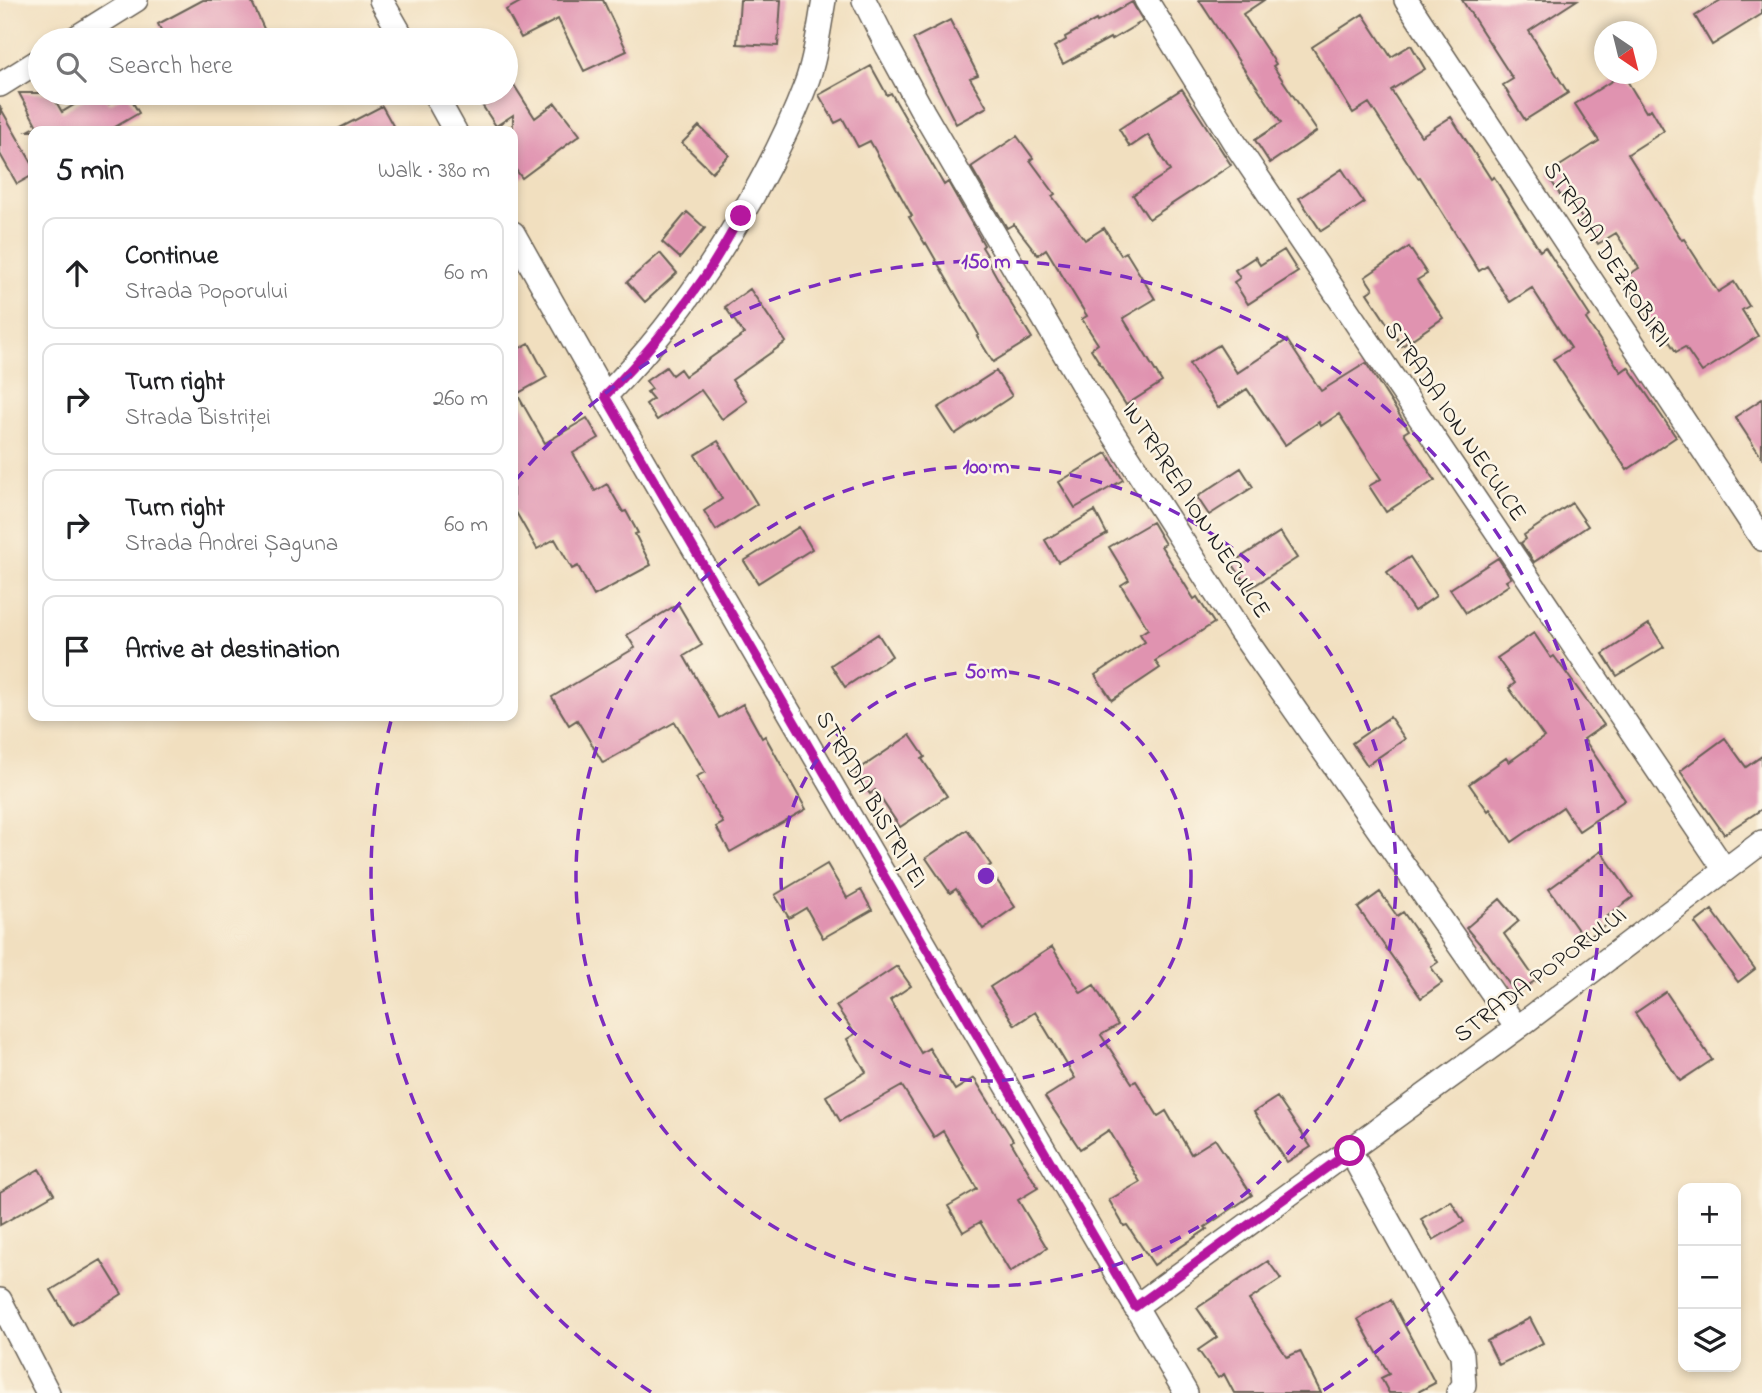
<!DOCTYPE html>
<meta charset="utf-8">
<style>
body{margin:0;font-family:"Indie Flower",sans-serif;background:#f2f2f2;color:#202124}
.controls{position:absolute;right:21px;bottom:21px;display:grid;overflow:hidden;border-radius:14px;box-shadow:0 4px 10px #0003}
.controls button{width:63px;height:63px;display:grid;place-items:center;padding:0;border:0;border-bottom:2px solid #e0e0e0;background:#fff;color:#202124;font:35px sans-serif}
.compass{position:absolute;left:1594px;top:21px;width:63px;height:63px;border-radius:50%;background:#fff;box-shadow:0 4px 10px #0003;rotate:145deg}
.stop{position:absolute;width:21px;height:21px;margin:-16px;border:5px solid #b5179e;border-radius:50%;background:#fff}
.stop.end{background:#b5179e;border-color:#fff;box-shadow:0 2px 7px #0008}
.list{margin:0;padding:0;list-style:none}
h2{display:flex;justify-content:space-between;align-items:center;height:91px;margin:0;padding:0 28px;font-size:30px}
h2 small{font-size:23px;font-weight:400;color:#757577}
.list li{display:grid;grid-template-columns:46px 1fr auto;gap:21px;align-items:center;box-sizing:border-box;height:112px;margin:0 14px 14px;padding:0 14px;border:2px solid #e0e0e0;border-radius:14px}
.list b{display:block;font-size:26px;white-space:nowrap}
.list p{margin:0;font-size:23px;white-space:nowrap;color:#757577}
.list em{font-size:23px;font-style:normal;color:#757577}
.icon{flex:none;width:38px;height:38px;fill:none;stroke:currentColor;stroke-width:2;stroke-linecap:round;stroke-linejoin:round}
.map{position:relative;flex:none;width:1762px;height:1393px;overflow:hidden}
.search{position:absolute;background:#fff;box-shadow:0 4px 10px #0003;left:28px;top:28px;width:490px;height:77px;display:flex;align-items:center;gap:18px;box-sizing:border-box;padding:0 24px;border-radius:38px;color:#757577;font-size:26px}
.panel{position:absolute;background:#fff;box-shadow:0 4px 10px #0003;left:28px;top:126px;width:490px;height:595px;border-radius:14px}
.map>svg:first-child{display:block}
.building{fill:#e093b0}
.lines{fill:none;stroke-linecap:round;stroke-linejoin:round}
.minor-casing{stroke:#676055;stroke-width:26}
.minor{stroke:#fff;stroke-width:23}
.route{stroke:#b5179e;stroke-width:9}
.ring{fill:none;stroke:#7b2cbf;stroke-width:3.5;stroke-dasharray:12 9}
.labels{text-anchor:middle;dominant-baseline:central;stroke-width:5;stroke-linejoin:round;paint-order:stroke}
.street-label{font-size:24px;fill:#1c1c1c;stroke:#fcf5e5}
.centre{fill:#7b2cbf;stroke:#fcf5e5;stroke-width:3.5}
.ring-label{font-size:21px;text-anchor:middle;font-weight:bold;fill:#7b2cbf;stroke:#fcf5e5;stroke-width:5;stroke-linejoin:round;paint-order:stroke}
</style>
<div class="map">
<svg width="1762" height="1393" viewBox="0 0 1762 1393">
<rect width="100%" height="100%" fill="#fcf5e5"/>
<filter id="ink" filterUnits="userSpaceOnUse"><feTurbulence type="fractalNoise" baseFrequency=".0143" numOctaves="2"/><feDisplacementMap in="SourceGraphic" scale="14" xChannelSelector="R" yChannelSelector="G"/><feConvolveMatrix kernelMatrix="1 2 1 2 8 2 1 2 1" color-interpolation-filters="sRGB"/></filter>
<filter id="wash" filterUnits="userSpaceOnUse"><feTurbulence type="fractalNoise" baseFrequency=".00686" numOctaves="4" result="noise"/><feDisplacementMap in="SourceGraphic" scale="28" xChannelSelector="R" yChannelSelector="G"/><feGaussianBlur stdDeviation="1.57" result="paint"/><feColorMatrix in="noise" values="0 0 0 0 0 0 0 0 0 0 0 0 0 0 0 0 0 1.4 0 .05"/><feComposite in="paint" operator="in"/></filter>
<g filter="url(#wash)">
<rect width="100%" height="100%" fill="#f1dfbf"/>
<g id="blocks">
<!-- building -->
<path class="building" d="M203 0H251L269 40H166L158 24Z
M524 0H603L627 51 584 71 558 19 521 38 506 10Z
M740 0H781L778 46 737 44Z
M1199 0H1264L1243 14 1276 64 1273 66 1317 131 1270 163 1255 140 1281 123 1252 79 1251 80Z
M1462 0H1577L1529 31 1568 93 1525 120 1503 85 1513 79Z
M1721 0H1762V14L1712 45 1695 16Z
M1132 2 1143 21 1111 40 1110 38 1063 64 1054 47 1066 40 1065 37 1096 20 1097 22Z
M1363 14 1391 57 1411 45 1425 69 1391 90 1421 136 1451 117 1491 179 1494 177 1540 251 1545 247 1590 316 1586 319 1621 372 1628 367 1676 437 1627 470 1553 359 1571 348 1532 288 1510 302 1487 266 1479 271 1420 177 1418 178 1369 103 1353 113 1312 47Z
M950 20 978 75 970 78 987 107 956 124 913 39Z
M871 66 887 95 891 93 944 185 948 182 984 245 982 247 987 255 985 256 1003 288 1002 289 1032 338 993 362 977 336 979 335 926 243 925 244 909 217 912 216 870 141 858 147 843 119 835 123 819 95Z
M1623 74 1646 112 1651 109 1664 131 1628 154 1669 220 1682 240 1684 239 1718 292 1734 282 1749 306 1742 310 1758 336 1702 372 1685 347 1676 352 1658 324 1652 327 1626 284 1629 283 1625 277 1639 268 1616 233 1598 244 1566 193 1561 196 1547 174 1599 141 1575 104Z
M512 82 535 118 555 103 580 135 522 178 513 166V115L496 126 480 102 495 93H506V86Z
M1182 89 1231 165 1149 219 1133 195 1170 171 1148 135 1130 147 1119 129Z
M19 93H51L62 112 94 93H102L109 104 127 93 139 113 108 131H28L37 126Z
M382 106 396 131H334Z
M0 107 33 165V175L17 184 0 154Z
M699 126 729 155 712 172 682 143Z
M1017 136 1033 158 1030 160 1055 194 1052 196 1085 240 1104 228 1121 255 1126 252 1155 299 1123 318 1162 382 1126 405 1091 349 1098 344 1082 319 1087 316 1046 249 1038 255 1014 224 1007 228 971 167Z
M1342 169 1364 203 1321 231 1299 198Z
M687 212 705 228 680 258 662 242Z
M1409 247 1427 274 1417 280 1443 318 1402 346 1367 293 1373 289 1365 277Z
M1284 250 1298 272 1248 304 1234 282 1240 278 1235 270 1255 257 1260 265Z
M660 253 677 273 645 302 627 282Z
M750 289 786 342 732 380 747 401 722 419 701 390 657 420 646 404 653 399 647 392 652 389 646 381 666 367 672 375 680 369 685 376 744 334 725 307Z
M1287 340 1321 391 1366 363 1409 430 1404 433 1435 480 1386 512 1369 486 1381 479 1339 414 1321 426 1319 422 1285 445 1247 389 1218 408 1189 364 1219 345 1237 373Z
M529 343 547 377 517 394 545 443 587 418 599 438 573 453 595 491 607 484 623 512 626 511 638 533 635 534 651 565 594 596 578 566 572 569 555 539 537 549 513 507V352Z
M996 371 1012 396 955 434 938 408Z
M1762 399V458L1735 417Z
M718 441 757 504 716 530 704 511 722 499 695 455Z
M1107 453 1123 480 1075 508 1059 482Z
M1241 468 1253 487 1209 515 1197 497Z
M1572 503 1588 526 1534 562 1521 543 1526 539 1524 535Z
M1095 511 1107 534 1058 562 1045 540Z
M1152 522 1165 544 1161 546 1194 599 1197 597 1214 623 1155 661 1160 668 1112 700 1095 675 1145 642 1140 634 1148 629 1121 585 1129 580 1109 547Z
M799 527 812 549 758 583 744 561Z
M1280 532 1297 558 1249 589 1232 563Z
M1410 557 1436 596 1414 611 1387 572Z
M1498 558 1511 578 1506 581 1509 585 1466 613 1450 589Z
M678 604 702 645 684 656 719 718 743 704 762 738 765 736 806 809 730 852 716 827 723 823 696 777 705 772 675 722 603 763 577 720 569 725 552 697 635 648 627 635Z
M1649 624 1664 647 1617 676 1603 654Z
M1534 633 1551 658 1554 656 1604 725 1584 739 1625 800 1579 831 1563 807 1512 842 1490 809 1488 811 1469 784 1506 758 1509 762 1544 737 1509 688 1515 683 1497 658Z
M878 634 892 656 845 687 831 665Z
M1390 717 1405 739 1367 765 1352 743Z
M910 735 925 757 922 759 947 796 900 827 875 790 870 794 855 772Z
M1725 738 1746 767 1762 756V809L1724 834 1680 771Z
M967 830 991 865 988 867 1015 907 983 929 956 889 950 893 926 858Z
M1601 851 1633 897 1604 919 1608 924 1585 940 1549 889Z
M827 864 847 898 861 890 872 910 823 938 806 908 789 918 775 895Z
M1380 892 1397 916 1403 912 1438 962 1431 967 1442 983 1421 998 1358 908Z
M1500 899 1519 921 1504 934 1536 980 1516 994 1487 952 1466 928Z
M1712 910 1755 969 1738 982 1695 923Z
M1052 947 1081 993 1094 985 1118 1025 1101 1035 1132 1083 1136 1081 1158 1116 1166 1111 1191 1154 1215 1139 1252 1195 1205 1227 1207 1229 1154 1265 1127 1225 1124 1226 1109 1200 1140 1182 1109 1130 1080 1149 1045 1097 1075 1078 1035 1012 1015 1025 990 987Z
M897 966 911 986 890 1000 921 1053 929 1048 955 1090 974 1078 1013 1140 1011 1142 1038 1188 1018 1200 1047 1248 1010 1272 980 1222 963 1232 948 1206 977 1189 943 1131 934 1137 902 1086 840 1121 826 1096 866 1072 847 1039 855 1034 836 1006Z
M1666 992 1712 1060 1680 1081 1635 1013Z
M1277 1097 1311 1147 1287 1162 1254 1112Z
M39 1169 54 1194 0 1225V1192Z
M1451 1201 1464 1222 1433 1240 1421 1219Z
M101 1260 122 1294 72 1325 51 1290Z
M1268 1261 1281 1279 1249 1300 1287 1357 1300 1351 1321 1393H1234L1224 1374 1218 1378 1198 1350 1217 1337 1197 1308Z
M1391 1300 1435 1383 1416 1393H1389L1381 1378 1389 1374 1358 1319Z
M1530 1318 1543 1343 1499 1365 1487 1341Z"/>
</g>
</g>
<g filter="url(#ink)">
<use href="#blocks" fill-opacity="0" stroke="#676055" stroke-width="2"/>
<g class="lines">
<!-- minor casing -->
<g class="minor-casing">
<path id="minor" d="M381 0 404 40
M864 0 887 46 923 112 1088 394 1240 631 1517 1028
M1146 0 1234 142 1725 870
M1406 0 1762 539
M72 40 136 0
M0 85 40 60
M434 93 455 131
M513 233 605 396 1186 1393
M605 396C663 338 710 271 751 199 772 162 791 124 806 84 816 57 819 28 824 0
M1350 1151 1462 1354 1464 1385 1458 1393
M0 1300 48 1393
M1135 1307 1517 1028 1762 842"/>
</g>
<!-- minor -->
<use href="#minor" class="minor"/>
</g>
</g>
<g class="lines" filter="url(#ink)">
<!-- route -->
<path class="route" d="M741 216C729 236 718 257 705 276 675 319 642 359 605 396L1135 1307 1350 1151"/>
</g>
<!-- distance rings -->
<g class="ring">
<circle cx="986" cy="876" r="205"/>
<circle cx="986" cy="876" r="410"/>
<path d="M651 1392A615 615 0 0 1 392 717M515 481A615 615 0 1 1 1321 1392"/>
</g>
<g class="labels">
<!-- street labels -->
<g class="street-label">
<text transform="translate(1606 255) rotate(57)">STRADA DEZROBIRII</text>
<text transform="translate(1454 422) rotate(56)">STRADA ION NECULCE</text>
<text transform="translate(1195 511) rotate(57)">INTRAREA ION NECULCE</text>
<text transform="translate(870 800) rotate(60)">STRADA BISTRIȚEI</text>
<text transform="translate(1541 976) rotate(-37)">STRADA POPORULUI</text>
</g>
</g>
<circle cx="986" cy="876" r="10" class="centre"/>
<g class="ring-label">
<text x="986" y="268">150 m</text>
<text x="986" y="473">100 m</text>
<text x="986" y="678">50 m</text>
</g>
</svg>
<div class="controls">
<button>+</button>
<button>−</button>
<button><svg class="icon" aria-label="layers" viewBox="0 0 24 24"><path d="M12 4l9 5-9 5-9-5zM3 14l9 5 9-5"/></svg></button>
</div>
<svg class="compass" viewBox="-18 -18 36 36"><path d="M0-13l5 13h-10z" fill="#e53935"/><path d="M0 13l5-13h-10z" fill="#757577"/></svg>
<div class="stop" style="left:1350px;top:1151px"></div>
<div class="stop end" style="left:741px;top:216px"></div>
<div class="search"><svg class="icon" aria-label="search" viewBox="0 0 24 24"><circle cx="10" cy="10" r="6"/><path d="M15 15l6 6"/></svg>Search here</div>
<section class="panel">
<h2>5 min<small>Walk · 380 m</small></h2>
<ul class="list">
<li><svg class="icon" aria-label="ahead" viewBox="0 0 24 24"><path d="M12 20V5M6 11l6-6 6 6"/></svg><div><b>Continue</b><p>Strada Poporului</p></div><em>60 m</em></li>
<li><svg class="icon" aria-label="right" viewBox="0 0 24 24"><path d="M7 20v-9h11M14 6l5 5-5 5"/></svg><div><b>Turn right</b><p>Strada Bistriței</p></div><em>260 m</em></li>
<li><svg class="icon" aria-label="right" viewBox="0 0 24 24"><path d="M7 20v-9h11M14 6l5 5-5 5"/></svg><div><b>Turn right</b><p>Strada Andrei Șaguna</p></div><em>60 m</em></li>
<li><svg class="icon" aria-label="arrive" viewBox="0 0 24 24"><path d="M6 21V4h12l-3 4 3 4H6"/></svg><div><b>Arrive at destination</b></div></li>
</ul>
</section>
</div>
